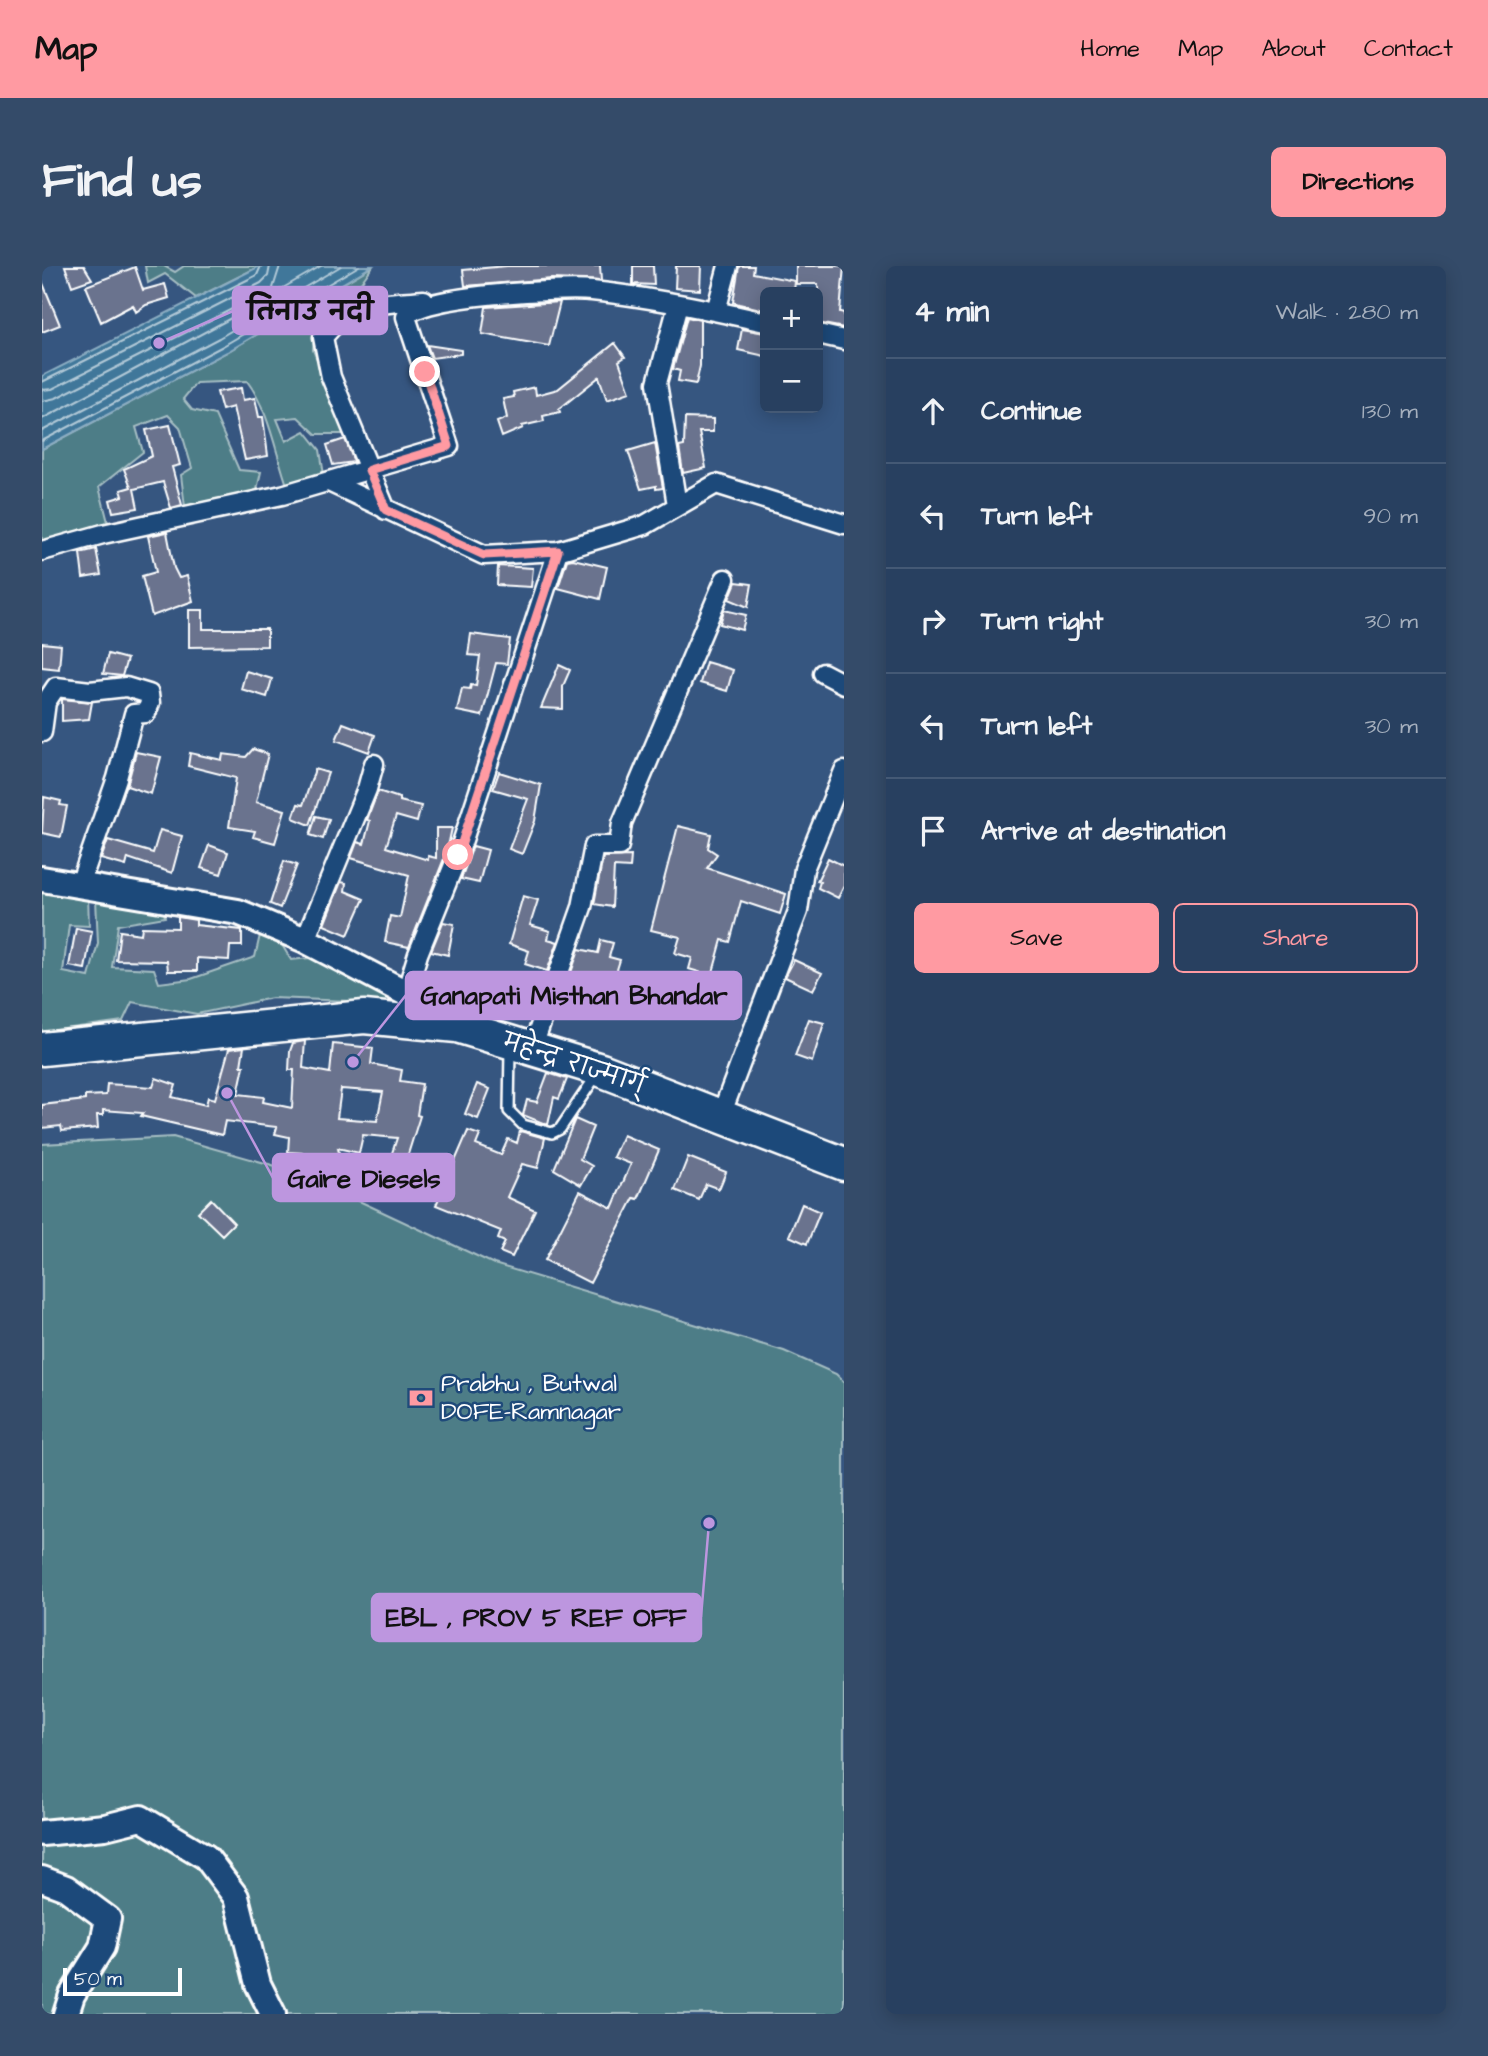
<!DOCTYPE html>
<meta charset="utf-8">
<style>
body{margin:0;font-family:"Architects Daughter","Playpen Sans Deva",sans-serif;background:#344b69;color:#f1f3f6}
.controls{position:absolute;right:21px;top:21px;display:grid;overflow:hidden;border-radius:10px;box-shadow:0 4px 18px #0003}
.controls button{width:63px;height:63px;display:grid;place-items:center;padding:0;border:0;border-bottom:2px solid #445975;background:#284060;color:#f1f3f6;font:35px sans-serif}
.scale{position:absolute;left:21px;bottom:18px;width:119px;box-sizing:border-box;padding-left:7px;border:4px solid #fff;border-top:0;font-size:19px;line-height:24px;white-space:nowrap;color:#fff;-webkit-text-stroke:5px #1f4a7a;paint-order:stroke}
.stop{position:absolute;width:21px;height:21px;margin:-16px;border:5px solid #ff9aa2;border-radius:50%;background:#fff}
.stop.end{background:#ff9aa2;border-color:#fff;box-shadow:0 2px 7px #0008}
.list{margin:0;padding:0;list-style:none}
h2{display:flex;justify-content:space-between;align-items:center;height:91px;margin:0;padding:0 28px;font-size:30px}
h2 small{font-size:23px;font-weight:400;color:#a5afbd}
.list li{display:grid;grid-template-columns:46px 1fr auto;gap:21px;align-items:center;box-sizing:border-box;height:105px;padding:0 28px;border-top:2px solid #445975}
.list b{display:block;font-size:26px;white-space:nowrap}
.list em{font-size:23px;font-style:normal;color:#a5afbd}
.actions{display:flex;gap:14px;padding:21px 28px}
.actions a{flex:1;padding:16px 0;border:2px solid #ff9aa2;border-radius:10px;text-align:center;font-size:24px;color:#ff9aa2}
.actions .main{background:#ff9aa2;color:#111}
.icon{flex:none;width:38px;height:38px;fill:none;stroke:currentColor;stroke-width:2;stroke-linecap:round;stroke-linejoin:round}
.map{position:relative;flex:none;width:802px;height:1748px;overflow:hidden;border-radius:10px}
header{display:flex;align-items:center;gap:42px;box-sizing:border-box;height:98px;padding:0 35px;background:#ff9aa2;color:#111}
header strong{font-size:33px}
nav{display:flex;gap:38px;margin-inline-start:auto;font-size:24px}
.intro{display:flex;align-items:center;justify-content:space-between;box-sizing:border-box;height:168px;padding:0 42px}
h1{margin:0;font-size:49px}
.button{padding:18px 32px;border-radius:10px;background:#ff9aa2;color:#111;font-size:24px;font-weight:700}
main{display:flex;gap:42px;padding:0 42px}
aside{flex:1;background:#284060;border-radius:10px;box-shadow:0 4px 18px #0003}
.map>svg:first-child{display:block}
.green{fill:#4e7d87;stroke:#a6bec3;stroke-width:2}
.water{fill:#3f779a;stroke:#8cadc2;stroke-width:2}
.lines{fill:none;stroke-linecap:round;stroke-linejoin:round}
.shore{stroke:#b2c9d7;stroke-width:2}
.building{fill:#6b738e;stroke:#fff;stroke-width:2;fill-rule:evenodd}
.lane-casing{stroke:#fff;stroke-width:14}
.street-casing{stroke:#fff;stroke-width:23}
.secondary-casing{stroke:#fff;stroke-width:30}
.highway-casing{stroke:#fff;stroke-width:37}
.lane{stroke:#1f4a7a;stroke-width:9}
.street{stroke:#1f4a7a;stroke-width:18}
.secondary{stroke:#1f4a7a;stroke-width:24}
.highway{stroke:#1f4a7a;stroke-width:32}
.route{stroke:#ff9aa2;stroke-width:9}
.labels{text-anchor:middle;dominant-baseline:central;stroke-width:5;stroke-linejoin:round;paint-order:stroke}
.street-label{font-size:24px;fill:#fff;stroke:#1f4a7a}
.poi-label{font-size:24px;fill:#fff;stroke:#1f4a7a;text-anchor:start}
.leader{fill:none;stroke:#bd96df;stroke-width:2.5}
.callout-dot{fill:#bd96df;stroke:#1f4a7a;stroke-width:2.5}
.callout{fill:#bd96df;stroke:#bd96df;stroke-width:2.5}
.callout-label{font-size:26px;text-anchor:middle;font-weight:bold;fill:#111}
</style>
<header>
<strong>Map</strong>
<nav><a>Home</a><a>Map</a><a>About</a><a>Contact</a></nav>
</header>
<div class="intro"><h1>Find us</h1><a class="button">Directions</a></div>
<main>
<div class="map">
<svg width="802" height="1748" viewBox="0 0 802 1748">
<rect width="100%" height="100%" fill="#365680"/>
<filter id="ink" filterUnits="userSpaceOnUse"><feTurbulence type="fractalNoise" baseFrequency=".0143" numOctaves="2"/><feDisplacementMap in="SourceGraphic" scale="14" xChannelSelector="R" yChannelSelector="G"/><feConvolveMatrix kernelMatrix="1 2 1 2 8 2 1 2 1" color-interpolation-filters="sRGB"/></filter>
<g filter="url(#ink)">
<!-- green -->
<path class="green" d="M103 0H122L133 6 142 0H218L154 32 123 8 106 17Z
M331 0 307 33 273 53 271 84 307 168H274L256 151 235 153 244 175 263 165 278 184 282 209 246 222C233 186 228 146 205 115L154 117 141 133 150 144 173 149 197 204 219 206 214 228 143 241 139 209 150 202 138 161 126 149 94 161 101 186 57 221 66 256 0 276V183L185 86Z
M0 622 46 629 47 660 27 659 21 706 47 711 56 677 54 633 121 639 123 651 76 659 70 701 112 703 117 717 149 713 213 691 218 669H234L249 694 278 691 359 737 230 732 155 748 90 736 81 755 0 766Z
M131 871 255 906 452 998 742 1085 794 1108 802 1116V1748H0V878Z"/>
<!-- water -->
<path class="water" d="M218 0H330L185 86 0 183V110Z"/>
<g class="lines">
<!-- shore -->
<path class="shore" d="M238 0 231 22 234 26 279 0
M0 116 215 9 219 0
M0 124 10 123 219 17 226 10 228 0
M0 135 14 132 202 37 207 39 206 43 0 153
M0 165 177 72 299 0
M0 175 181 80 317 0"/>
</g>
<!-- building -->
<path class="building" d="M23 0H42L50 13 30 20Z
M465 0H558L559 15 510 13 423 20 421 4Z
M591 0H611L612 19 591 18Z
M634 0H659L658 24 633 22Z
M697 0H712L711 7 753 15 752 26H723V44L697 38 691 36Z
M754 0H802L798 46 802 47V62L776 57V18H754Z
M93 1 101 24 123 18 127 32 104 39 94 46 91 39 59 56 44 20Z
M0 15 18 59 0 66Z
M518 36 507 80 440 68 444 41Z
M645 51 658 54V100L654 118 636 115 638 105 631 103Z
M700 63 723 67V90L696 84Z
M573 77 583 91 577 95 588 126 565 134 557 111 517 143 518 146 501 150 502 155 480 160 481 162 460 171 455 156 465 152 461 133 472 131 471 126 493 121 494 129 516 123Z
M385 79 419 84V88L390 92Z
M199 122 201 134 213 132 217 151H221L226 190 203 194 191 141 180 144 175 126Z
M643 152 671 153V166H657L664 202 641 207 637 181 642 180Z
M128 159 138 199 130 201 140 239 129 242 121 216 92 223 96 242 71 246 68 234 81 230 79 224 89 221 82 203 110 190 104 164Z
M303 173 312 196 291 199 285 179Z
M613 177 621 222 614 223V220L599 223 586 185Z
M125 266 132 302 137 312 145 310 151 335 110 350 100 310 114 306 106 270Z
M54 283 59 309 41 312 38 287Z
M531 293 565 301 558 333 516 322 525 294Z
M456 300 491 302 489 321 455 319Z
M694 316 710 318 706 341 687 333Z
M147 344H161V363H225V380L147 381Z
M682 344 704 349 700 364 678 358Z
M429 368 468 373 465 398 454 397 440 450 415 445 420 422 428 423 429 419 434 420 438 390 426 389Z
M0 377 19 379 17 403 0 401Z
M66 388 85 393 80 410 61 408Z
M664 396 691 404 685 425 658 417Z
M517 399 528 404 521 420V443L499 442Z
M204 405 230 413 225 431 199 423Z
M20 433 50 436 47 453 20 455Z
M301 457 333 469 327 486 294 474Z
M211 483 226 488 214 536 243 544 233 577 211 571 213 565 187 561 194 512 146 500 148 487 180 494 181 488 204 491Z
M94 486 119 491 109 528 85 520Z
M273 503 286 507 268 559 251 552 256 538 261 539Z
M457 506 499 519 493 555 480 588 467 583 486 533 451 523Z
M336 525 357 532V535L379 540 375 556 354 550 344 581 386 594V590L394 592V562H410L405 585 367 681 343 676 348 650 358 652 367 609 309 592 315 576 322 578 328 555 325 554Z
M2 531 19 535 18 539 25 540 19 571 0 567Z
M274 550 287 553 281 573 268 569Z
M636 560 669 568 666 582 675 588 665 602 744 628 738 648 699 635 688 676 680 674 670 710 647 703 650 692 633 687 638 671 609 664Z
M118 564 140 570 130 607 86 592 84 600 59 593 66 574 111 587Z
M167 579 186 586 179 608 159 602Z
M431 580 446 584 437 617 419 613Z
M589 590 588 602 572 601 570 641 552 638 561 591Z
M786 592 802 600V620L796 632 776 622 778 616 775 615Z
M242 595 255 599 238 642 228 638Z
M299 616 304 617 303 625 322 633 306 669 282 659Z
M481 630 496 634 488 659 508 665 506 673 516 676 505 705 483 698 487 685 467 678Z
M136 651 154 654V659L200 664V680H188L187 694 155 692V705H126L125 695 74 694 78 665 99 668 100 661 136 662Z
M401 656 412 658 406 689 389 685Z
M34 662 50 665 43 703 27 700Z
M559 674 571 677 567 691 578 694 573 710 589 716 583 732 527 713 537 683 556 687Z
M752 694 780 707 771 724 743 711Z
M767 753 782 757 770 796 753 790Z
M263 775 261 802 288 807 291 778 331 782 329 798 360 804 358 815 380 818 375 849 378 850 362 901 347 896 355 872 321 869 317 887 296 882 301 907 286 909 275 908 276 888 246 886 247 871 233 868 235 861 183 855 180 869 99 850 101 847 61 844V849H55L56 862 20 865 19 860 0 862V839L43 834V830L64 829 65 818 111 821 114 812 134 819 130 831 164 839 166 831 173 833 187 783 202 781 199 800H202L196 828 222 831 221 836 250 842 252 804H247L248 785 251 777ZM299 823 341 826 335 855 295 852Z
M506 807 525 813 517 833 512 831 506 859 481 849 485 834 495 836Z
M435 818 448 823 436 853 423 848Z
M533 853 551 861 538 893 550 900 539 919 512 903Z
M426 865 438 869 434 879 459 889 466 873 475 877 478 865 503 872 496 902 480 898 465 931 493 944 470 991 458 986 463 976 456 973 459 965 394 939Z
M581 869 617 884 596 933 592 932 548 1017 503 994 538 925 570 942 589 898 571 891Z
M646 891 684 906 677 923 664 918 657 934 633 924Z
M169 933 192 957 180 969 156 946Z
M760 938 778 946 765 978 747 970Z"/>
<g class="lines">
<!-- lane casing -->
<g class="lane-casing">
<path id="lane" d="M468 783 467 845 481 859 510 867 518 863 554 810"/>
</g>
<!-- street casing -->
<g class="street-casing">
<path id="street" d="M674 45 686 0
M776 68 802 74
M287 216 442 289 516 285 603 259 674 218 802 258
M635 239 615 117 636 39
M344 244 289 111 281 71C310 35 339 38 382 34
M0 285 61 268 240 229 407 180 364 51C374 29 522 22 550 25 608 31 666 43 723 56
M781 407 802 418
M0 466 4 436 14 421 48 425 84 421 107 428 108 437 104 447 92 448 75 512 37 621
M263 674 325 523 332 498
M364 727 376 688 416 589 516 285
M490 783 540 641 552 580H577L580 557 683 313
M679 849 756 645 762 603 802 505"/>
</g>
<!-- secondary casing -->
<g class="secondary-casing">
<path id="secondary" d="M0 613 196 646 263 674 364 727 413 758
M0 1567 63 1561 99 1552 164 1591 194 1631 216 1718 231 1748
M0 1613 24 1622 66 1653 60 1681 30 1729 24 1748"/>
</g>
<!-- highway casing -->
<g class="highway-casing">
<path id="highway" d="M0 783 322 751 415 760 559 804 802 898"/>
</g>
<!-- lane -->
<use href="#lane" class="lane"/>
<!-- street -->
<use href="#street" class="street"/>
<!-- secondary -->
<use href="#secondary" class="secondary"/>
<!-- highway -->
<use href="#highway" class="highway"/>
</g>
</g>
<g class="lines" filter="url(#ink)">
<!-- route -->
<path class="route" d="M383 106 407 180 327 204 344 244 442 289 516 285 416 589"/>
</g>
<!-- icons -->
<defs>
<g id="bank-bare" transform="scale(1.89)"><path d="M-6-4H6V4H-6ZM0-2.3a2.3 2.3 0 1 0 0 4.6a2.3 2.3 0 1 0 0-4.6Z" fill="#ff9aa2" stroke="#1f4a7a" stroke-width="2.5" paint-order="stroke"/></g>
</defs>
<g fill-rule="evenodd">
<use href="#bank-bare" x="379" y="1132"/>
</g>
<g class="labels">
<!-- street labels -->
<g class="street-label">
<text transform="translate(532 798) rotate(18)">महेन्द्र राज्मार्ग्</text>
</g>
<!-- poi labels -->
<g class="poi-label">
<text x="399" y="1118">Prabhu , Butwal<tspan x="399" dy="28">DOFE-Ramnagar</tspan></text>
</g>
</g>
<!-- callouts -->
<path class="leader" d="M117 77L191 45M311 796L364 729M185 827L231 912M667 1257L659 1351"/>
<g class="callout-dot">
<circle cx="117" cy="77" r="7"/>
<circle cx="311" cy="796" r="7"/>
<circle cx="185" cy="827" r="7"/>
<circle cx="667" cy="1257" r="7"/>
</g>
<g class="callout">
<rect x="191" y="21" width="154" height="47" rx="7"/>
<rect x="364" y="706" width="335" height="47" rx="7"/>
<rect x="231" y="888" width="181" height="47" rx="7"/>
<rect x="330" y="1328" width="329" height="47" rx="7"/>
</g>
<g class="callout-label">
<text x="268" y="54">तिनाउ नदी</text>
<text x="532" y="738">Ganapati Misthan Bhandar</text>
<text x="322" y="921">Gaire Diesels</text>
<text x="494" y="1360">EBL , PROV 5 REF OFF</text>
</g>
</svg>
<div class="controls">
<button>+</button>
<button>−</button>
</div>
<div class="scale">50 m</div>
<div class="stop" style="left:416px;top:589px"></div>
<div class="stop end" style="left:383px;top:106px"></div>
</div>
<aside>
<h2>4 min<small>Walk · 280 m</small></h2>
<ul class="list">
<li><svg class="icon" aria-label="ahead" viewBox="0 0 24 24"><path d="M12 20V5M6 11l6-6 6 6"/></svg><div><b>Continue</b></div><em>130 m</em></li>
<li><svg class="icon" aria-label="left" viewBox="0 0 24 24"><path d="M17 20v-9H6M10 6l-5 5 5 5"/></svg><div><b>Turn left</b></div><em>90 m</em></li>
<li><svg class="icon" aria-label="right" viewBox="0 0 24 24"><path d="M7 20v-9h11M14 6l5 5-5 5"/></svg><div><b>Turn right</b></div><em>30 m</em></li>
<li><svg class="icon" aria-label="left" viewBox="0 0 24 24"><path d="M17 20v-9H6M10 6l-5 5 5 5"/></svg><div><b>Turn left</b></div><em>30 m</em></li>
<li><svg class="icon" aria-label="arrive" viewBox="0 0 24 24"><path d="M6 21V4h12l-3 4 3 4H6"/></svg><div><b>Arrive at destination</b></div></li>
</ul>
<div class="actions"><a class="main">Save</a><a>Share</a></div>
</aside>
</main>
